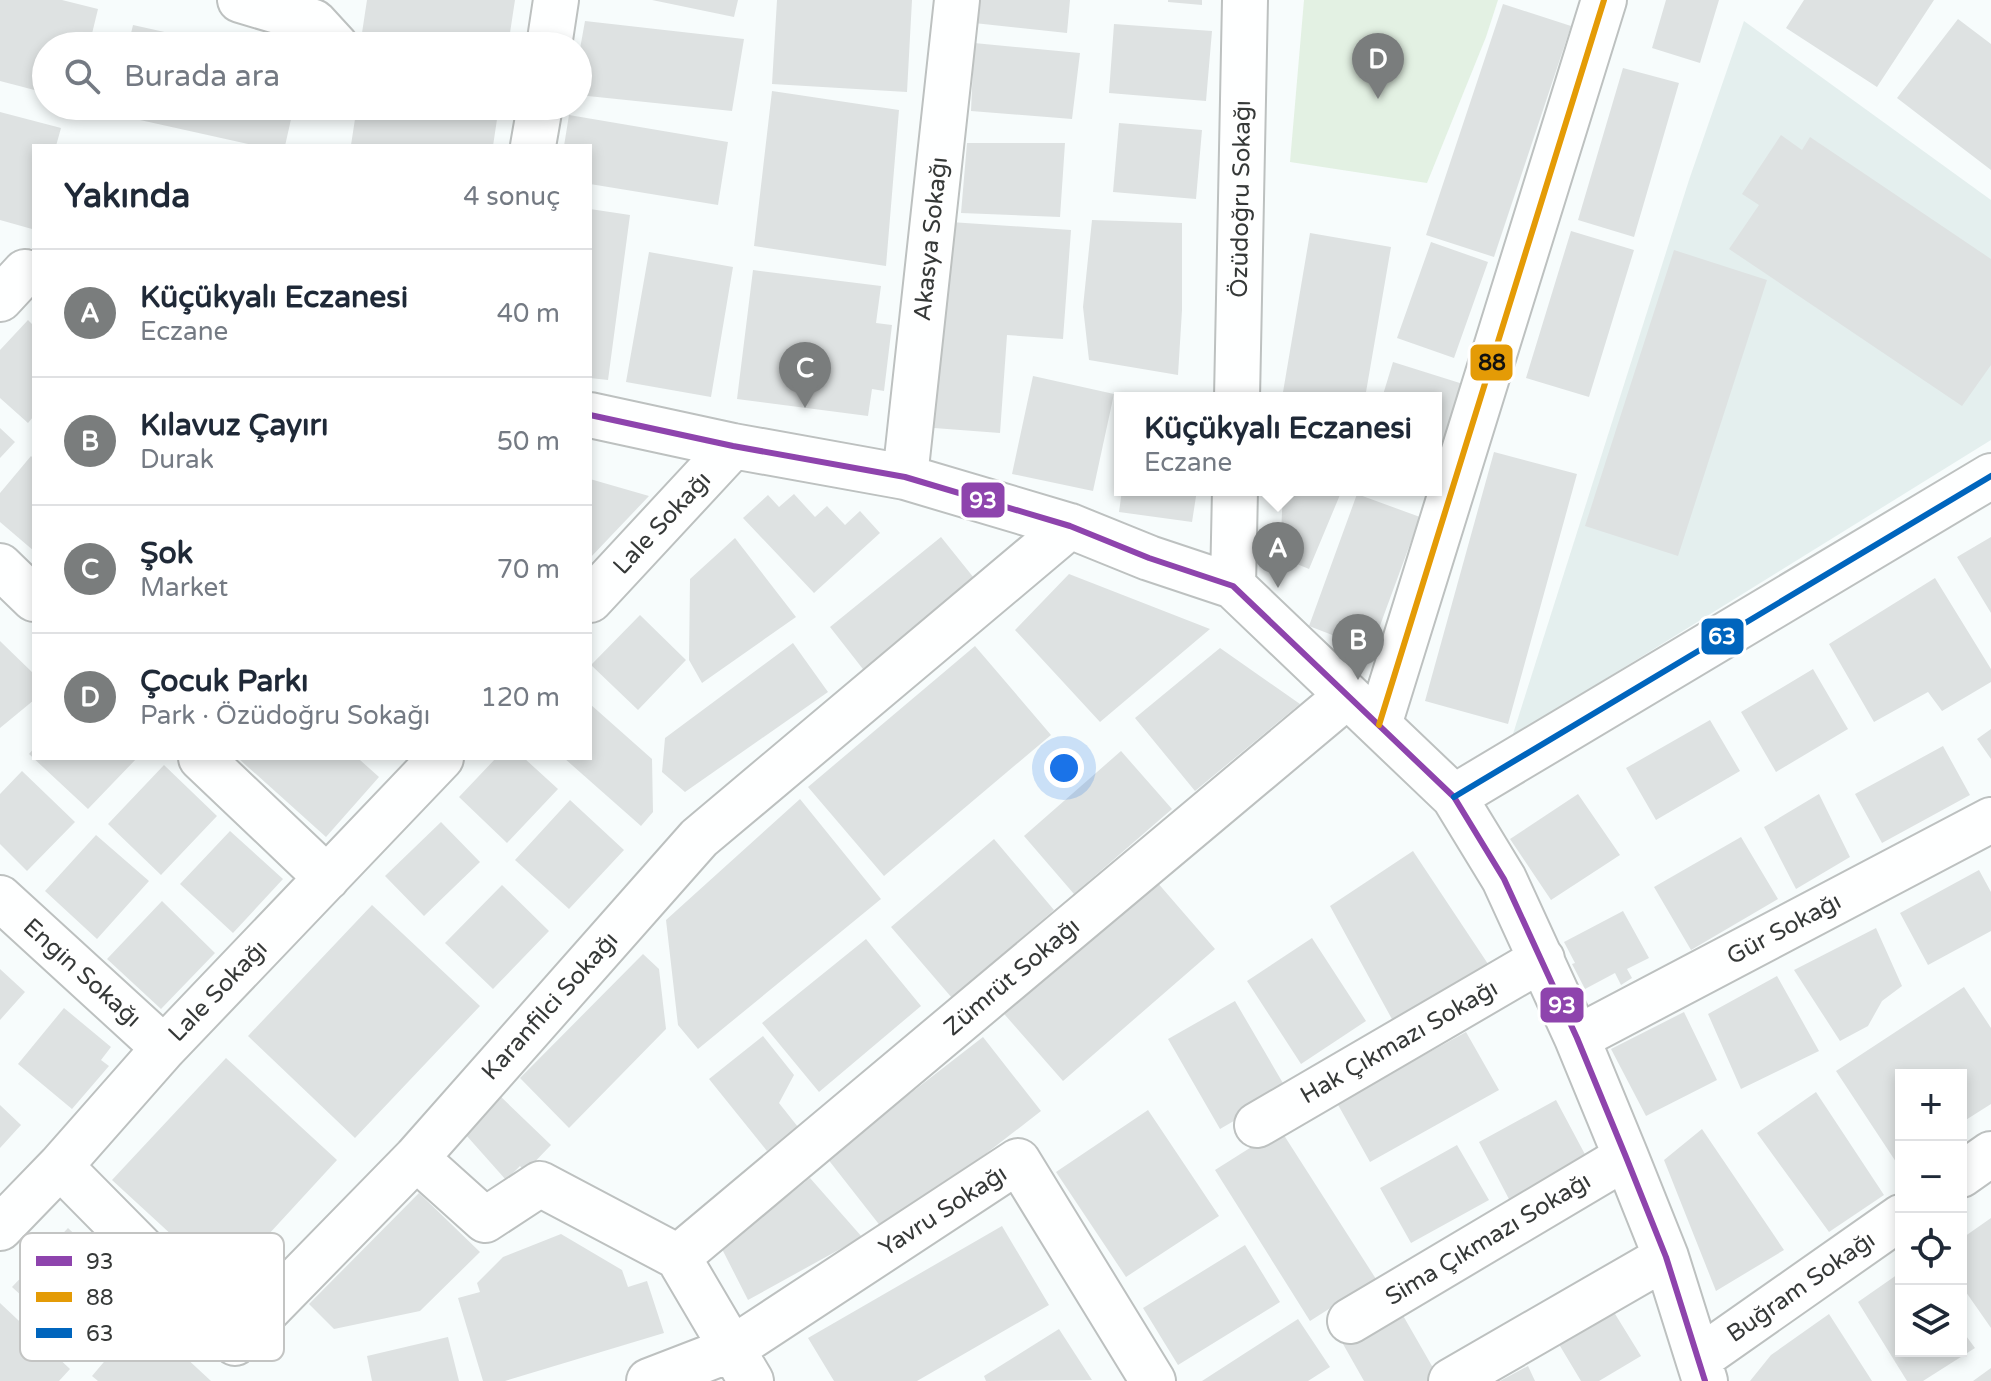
<!DOCTYPE html>
<html lang="tr">
<meta charset="utf-8">
<style>
body{margin:0;font-family:"Varela Round",sans-serif;background:#f2f2f3;color:#1f2937}
.controls{position:absolute;right:24px;bottom:24px;display:grid;overflow:hidden;border-radius:0px;box-shadow:0 4px 12px #0003}
.controls button{width:72px;height:72px;display:grid;place-items:center;padding:0;border:0;border-bottom:2px solid #e0e1e3;background:#fff;color:#1f2937;font:40px sans-serif}
.you{position:absolute;left:1064px;top:768px;width:28px;height:28px;margin:-20px;border:6px solid #fff;border-radius:50%;background:#1a73e8;box-shadow:0 0 0 12px #1a73e833}
.badge{display:grid;place-items:center;width:52px;height:52px;border-radius:50%;background:#7a7d7d;color:#fff;font-size:26px;font-weight:700}
.pin{position:absolute;translate:-50% -66px;filter:drop-shadow(0 2px 4px #0008)}
.pin::after{content:'';position:absolute;top:42px;width:28px;height:24px;background:inherit;clip-path:polygon(0 0,100% 0,50% 100%)}
.popup{position:absolute;left:1114px;top:392px;width:328px;height:104px;box-sizing:border-box;display:grid;place-content:center;border-radius:0px;background:#fff;filter:drop-shadow(0 2px 6px #0005);font-size:26px;white-space:nowrap;color:#747a83}
.popup b{font-size:30px;color:#1f2937}
.popup::after{content:'';position:absolute;left:50%;top:100%;margin-left:-16px;border:16px solid transparent;border-top-color:#fff}
.list{margin:0;padding:0;list-style:none}
h2{display:flex;justify-content:space-between;align-items:center;height:104px;margin:0;padding:0 32px;font-size:34px}
h2 small{font-size:26px;font-weight:400;color:#747a83}
.list li{display:grid;grid-template-columns:52px 1fr auto;gap:24px;align-items:center;box-sizing:border-box;height:128px;padding:0 32px;border-top:2px solid #e0e1e3}
.list b{display:block;font-size:30px;white-space:nowrap}
.list p{margin:0;font-size:26px;white-space:nowrap;color:#747a83}
.list em{font-size:26px;font-style:normal;color:#747a83}
.icon{flex:none;width:44px;height:44px;fill:none;stroke:currentColor;stroke-width:2;stroke-linecap:round;stroke-linejoin:round}
.map{position:relative;flex:none;width:1991px;height:1381px;overflow:hidden}
.search{position:absolute;background:#fff;box-shadow:0 4px 12px #0003;left:32px;top:32px;width:560px;height:88px;display:flex;align-items:center;gap:20px;box-sizing:border-box;padding:0 28px;border-radius:44px;color:#747a83;font-size:30px}
.panel{position:absolute;background:#fff;box-shadow:0 4px 12px #0003;left:32px;top:144px;width:560px;height:616px;border-radius:0px}
.map>svg:first-child{display:block}
.built{fill:#e4efee}
.green{fill:#e3f1e3}
.building{fill:#dee2e2}
.lines{fill:none;stroke-linecap:round;stroke-linejoin:round}
.minor-casing{stroke:#bdc1c0;stroke-width:48}
.minor{stroke:#feffff;stroke-width:44}
.bus-1-casing{stroke:#fff;stroke-width:12}
.bus-2-casing{stroke:#fff;stroke-width:12}
.bus-3-casing{stroke:#fff;stroke-width:12}
.bus-1{stroke:#8e44ad;stroke-width:6}
.bus-2{stroke:#e49b06;stroke-width:6}
.bus-3{stroke:#0065bd;stroke-width:6}
.labels{text-anchor:middle;dominant-baseline:central;stroke-width:6;stroke-linejoin:round;paint-order:stroke}
.street-label{font-size:24px;fill:#363938;stroke:#fff}
.key{fill:#fff;stroke:#c3c4c3;stroke-width:2}
.key-label{font-size:22px;fill:#363938}
.line-badge{stroke:#fff;stroke-width:3}
.badge-label{font-size:22px;text-anchor:middle;font-weight:bold;fill:#fff}
.pale-badge-label{font-size:22px;text-anchor:middle;font-weight:bold;fill:#111}
</style>
<div class="map">
<svg width="1991" height="1381" viewBox="0 0 1991 1381">
<rect width="100%" height="100%" fill="#f7fcfc"/>
<!-- built -->
<path class="built" d="M1744 21 1991 200V440L1512 737 1689 180Z"/>
<!-- green -->
<path class="green" d="M1304 0H1498L1486 37 1427 183 1290 162Z"/>
<!-- building -->
<path class="building" d="M0 0H62L98 9 89 46H46V93L0 81Z
M367 0H515L508 46H360Z
M652 0H738L734 17Z
M777 0H912L907 92 772 84Z
M976 0H1070L1067 33 974 23Z
M1168 0H1202V5L1168 2Z
M1666 0H1719L1700 63 1652 48Z
M1804 0H1934L1877 87 1786 28Z
M1503 4 1571 26 1494 257 1426 235Z
M1958 19 1991 44V170L1897 98Z
M585 21 744 39 732 111 578 95V60Z
M1114 24 1212 31 1206 101 1109 93Z
M133 25 223 45 222 46H128Z
M974 43 1080 53 1072 119 971 111Z
M1623 68 1679 83 1634 237 1578 220Z
M772 91 899 110 886 266 754 246Z
M115 106H294L285 146H257L113 114Z
M357 106H499L493 146H355L351 145Z
M0 112 61 128 56 146H34L32 229 0 220Z
M569 115 728 142 718 205 590 184V146H564Z
M1119 123 1202 130 1196 199 1113 192Z
M1781 135 1802 150 1810 137 1991 259V365L1962 406 1729 249 1759 205 1742 194Z
M967 143H1065L1060 217 961 213Z
M590 209 630 215 608 380 590 378Z
M1092 220 1182 223V310L1178 375 1089 360 1083 307Z
M950 222 1071 230 1063 339 1007 335 1000 433 934 428Z
M1571 231 1634 250 1589 397 1526 378Z
M1310 233 1391 247 1365 398H1282Z
M1431 242 1488 262 1454 358 1397 338Z
M1674 250 1767 280 1678 556 1585 526Z
M649 252 733 267 711 397 626 382Z
M753 270 881 286 876 323 892 325 884 391 872 389 868 416 737 399Z
M28 320 34 326V416L28 423 0 398V350Z
M1393 362 1463 384 1437 466 1436 398H1382Z
M1033 376 1114 394 1093 491 1012 474Z
M0 428 15 442 0 458Z
M1494 452 1577 474 1508 724 1425 701Z
M31 456 34 459V551L0 522V493Z
M590 479 649 496 590 558Z
M1122 490H1197L1192 522 1119 512Z
M1283 490H1342L1309 569 1280 557Z
M794 494 815 517 827 506 845 525 860 511 880 533 814 593 743 518 768 495 779 507Z
M1357 494 1420 517 1371 650 1309 626Z
M941 537 978 583 866 673 830 627Z
M1991 537V613L1957 557Z
M735 538 796 617 702 683 689 660 690 579Z
M1069 574 1210 629 1100 722 1015 630Z
M1935 578 1991 669V682L1942 711 1928 692 1874 722 1829 644Z
M640 615 686 660 638 710 591 665Z
M0 641 34 674V700L0 728Z
M793 643 828 692 685 792 662 772 665 738Z
M975 646 1051 735 884 876 808 787Z
M1220 648 1300 704 1195 791 1135 718Z
M1813 669 1848 729 1776 772 1741 712Z
M590 704 652 759 653 812 641 826 564 758H590Z
M1710 720 1740 771 1656 820 1626 768Z
M1991 729V759L1977 739Z
M1943 746 1970 795 1882 843 1855 794Z
M34 748V758H137L88 809 29 754Z
M1121 751 1172 809 1074 894 1024 836Z
M238 758H362L360 760 379 777 326 837Z
M496 758H524L558 789 507 843 459 797Z
M164 765 217 816 161 875 108 824Z
M22 771 75 822 27 871 0 844V794Z
M1578 794 1620 855 1551 900 1510 839Z
M1819 794 1850 857 1796 889 1764 827Z
M800 799 881 899 698 1049 678 1025 666 920Z
M570 800 624 850 569 909 515 860Z
M441 822 480 862 424 916 385 876Z
M230 831 283 879 233 933 180 884Z
M96 835 149 881 97 939 45 891Z
M1741 837 1778 899 1691 950 1654 887Z
M994 839 1054 910 952 998 891 927Z
M1413 851 1492 970 1393 1021 1330 906Z
M1979 870 1991 892V931L1928 965 1900 913Z
M1150 874 1215 949 1063 1081 998 1007Z
M502 885 549 931 493 989 445 943Z
M162 901 215 953 161 1009 107 959Z
M372 905 480 1006 355 1138 248 1036Z
M1623 911 1649 958 1627 969 1632 978 1621 985 1615 973 1585 989 1572 964 1575 963 1564 942Z
M1876 928 1902 986 1882 1001 1868 1026 1840 1041 1794 970Z
M1312 938 1366 1021 1301 1064 1247 981Z
M866 939 921 1006 819 1092 762 1023Z
M643 954 659 969 666 1029 569 1128 520 1078Z
M0 969 25 992 0 1020Z
M1777 976 1819 1051 1741 1089 1708 1014Z
M1964 987 1991 1028V1104L1961 1123V1075H1901V1163L1898 1165 1836 1071Z
M1235 1001 1287 1090 1220 1129 1168 1039Z
M64 1008 111 1047 101 1060 109 1066 72 1109 18 1064Z
M1684 1012 1717 1080 1646 1116 1611 1049Z
M1466 1032 1499 1090 1370 1162 1337 1103Z
M763 1036 794 1075 779 1103 798 1127 767 1151 709 1079Z
M983 1037 1041 1111 885 1232 827 1158Z
M226 1058 337 1160 224 1283 112 1180Z
M1816 1092 1884 1195 1829 1232 1757 1133Z
M499 1095 551 1145 525 1172 520 1166 506 1180 466 1135Z
M1556 1100 1588 1160 1510 1201 1479 1142Z
M0 1105 21 1125 0 1148Z
M1148 1110 1219 1216 1126 1277 1056 1172Z
M1280 1129 1376 1279 1310 1321 1215 1170Z
M1702 1129 1784 1250 1716 1291 1664 1160Z
M1457 1145 1489 1200 1411 1243 1380 1188Z
M810 1178 862 1237 748 1300 722 1249Z
M419 1193 480 1252 420 1311 334 1329 309 1304Z
M1991 1218V1328L1961 1285V1239Z
M1002 1226 1049 1305 917 1381H834L808 1338Z
M68 1228 140 1297 85 1354 12 1287Z
M561 1234 622 1270 628 1287 647 1281 664 1333 505 1381H483L458 1298 480 1292 477 1283 503 1257Z
M1245 1245 1280 1302 1178 1365 1143 1308Z
M1901 1272V1351H1961V1329L1975 1348 1923 1381H1907L1858 1302Z
M0 1303 70 1369 59 1381H0Z
M1612 1309 1641 1356 1599 1381H1581L1557 1341Z
M1401 1312 1440 1380 1438 1381H1364L1343 1344Z
M1829 1314 1872 1381H1750L1771 1355Z
M142 1317 211 1381H98L92 1376Z
M1298 1319 1330 1367 1308 1381H1202Z
M1059 1329 1092 1380 986 1381 984 1376Z
M448 1337 459 1381H372L367 1356Z
M1528 1366 1535 1381H1500Z
M1991 1368V1381H1973Z"/>
<g class="lines">
<!-- minor casing -->
<g class="minor-casing">
<path id="minor" d="M240 0 314 22 336 46
M549 46 556 0
M533 146 540 106
M0 299 25 272
M1237 398 1245 0
M590 415 733 446 905 477 1070 526 1149 558 1233 586 1454 797 1504 879 1577 1038 1626 1157 1666 1257 1705 1381
M905 477 957 0
M0 566 34 599
M1233 586 1235 490
M590 600 733 446
M1379 725 1604 0
M201 758 327 878
M1454 797 1991 476
M0 898 164 1048
M1577 1038 1991 820
M1257 1125 1542 959
M416 1158 485 1220 540 1184 678 1257 751 1381
M60 1166 235 1343 416 1158 699 838 1070 526
M1961 1175 1991 1154
M0 1228 60 1166 164 1048 441 758
M678 1257 1347 696
M1350 1321 1626 1157
M1700 1358 1901 1217
M649 1381 732 1349 1018 1161 1153 1381
M1451 1381 1666 1257"/>
</g>
<!-- minor -->
<use href="#minor" class="minor"/>
<!-- bus-1 casing -->
<g class="bus-1-casing">
<path id="bus-1" d="M590 415 733 446 905 477 1070 526 1149 558 1233 586 1454 797 1504 879 1577 1038 1626 1157 1666 1257 1705 1381"/>
</g>
<!-- bus-2 casing -->
<g class="bus-2-casing">
<path id="bus-2" d="M1379 725 1604 0"/>
</g>
<!-- bus-3 casing -->
<g class="bus-3-casing">
<path id="bus-3" d="M1454 797 1991 476"/>
</g>
<!-- bus-1 -->
<use href="#bus-1" class="bus-1"/>
<!-- bus-2 -->
<use href="#bus-2" class="bus-2"/>
<!-- bus-3 -->
<use href="#bus-3" class="bus-3"/>
</g>
<g class="labels">
<!-- street labels -->
<g class="street-label">
<text transform="translate(1241 199) rotate(-89)">Özüdoğru Sokağı</text>
<text transform="translate(931 239) rotate(-84)">Akasya Sokağı</text>
<text transform="translate(662 523) rotate(-47)">Lale Sokağı</text>
<text transform="translate(1784 929) rotate(-28)">Gür Sokağı</text>
<text transform="translate(82 973) rotate(42)">Engin Sokağı</text>
<text transform="translate(1012 977) rotate(-40)">Zümrüt Sokağı</text>
<text transform="translate(218 991) rotate(-46)">Lale Sokağı</text>
<text transform="translate(550 1006) rotate(-48)">Karanfilci Sokağı</text>
<text transform="translate(1399 1042) rotate(-30)">Hak Çıkmazı Sokağı</text>
<text transform="translate(943 1211) rotate(-33)">Yavru Sokağı</text>
<text transform="translate(1488 1239) rotate(-31)">Sima Çıkmazı Sokağı</text>
<text transform="translate(1801 1287) rotate(-35)">Buğram Sokağı</text>
</g>
</g>
<!-- legend -->
<rect x="20" y="1233" width="264" height="128" rx="12" class="key"/>
<rect x="36" y="1256" width="36" height="10" fill="#8e44ad"/>
<rect x="36" y="1292" width="36" height="10" fill="#e49b06"/>
<rect x="36" y="1328" width="36" height="10" fill="#0065bd"/>
<g class="key-label">
<text x="86" y="1269">93</text>
<text x="86" y="1305">88</text>
<text x="86" y="1341">63</text>
</g>
<g class="line-badge">
<rect x="1469" y="343" width="45" height="39" rx="8" fill="#e49b06"/>
<rect x="960" y="481" width="46" height="38" rx="8" fill="#8e44ad"/>
<rect x="1700" y="617" width="45" height="39" rx="8" fill="#0065bd"/>
<rect x="1539" y="986" width="46" height="38" rx="8" fill="#8e44ad"/>
</g>
<g class="badge-label">
<text x="983" y="508">93</text>
<text x="1722" y="644">63</text>
<text x="1562" y="1013">93</text>
</g>
<g class="pale-badge-label">
<text x="1492" y="370">88</text>
</g>
</svg>
<div class="controls">
<button>+</button>
<button>−</button>
<button><svg class="icon" aria-label="locate" viewBox="0 0 24 24"><circle cx="12" cy="12" r="6"/><path d="M12 2v4M12 18v4M2 12h4M18 12h4"/></svg></button>
<button><svg class="icon" aria-label="layers" viewBox="0 0 24 24"><path d="M12 4l9 5-9 5-9-5zM3 14l9 5 9-5"/></svg></button>
</div>
<div class="you"></div>
<div class="pin badge" style="left:1278px;top:588px">A</div>
<div class="popup"><b>Küçükyalı Eczanesi</b>Eczane</div>
<div class="pin badge" style="left:1358px;top:680px">B</div>
<div class="pin badge" style="left:805px;top:408px">C</div>
<div class="pin badge" style="left:1378px;top:99px">D</div>
<div class="search"><svg class="icon" aria-label="search" viewBox="0 0 24 24"><circle cx="10" cy="10" r="6"/><path d="M15 15l6 6"/></svg>Burada ara</div>
<section class="panel">
<h2>Yakında<small>4 sonuç</small></h2>
<ul class="list">
<li><span class="badge">A</span><div><b>Küçükyalı Eczanesi</b><p>Eczane</p></div><em>40 m</em></li>
<li><span class="badge">B</span><div><b>Kılavuz Çayırı</b><p>Durak</p></div><em>50 m</em></li>
<li><span class="badge">C</span><div><b>Şok</b><p>Market</p></div><em>70 m</em></li>
<li><span class="badge">D</span><div><b>Çocuk Parkı</b><p>Park · Özüdoğru Sokağı</p></div><em>120 m</em></li>
</ul>
</section>
</div>
